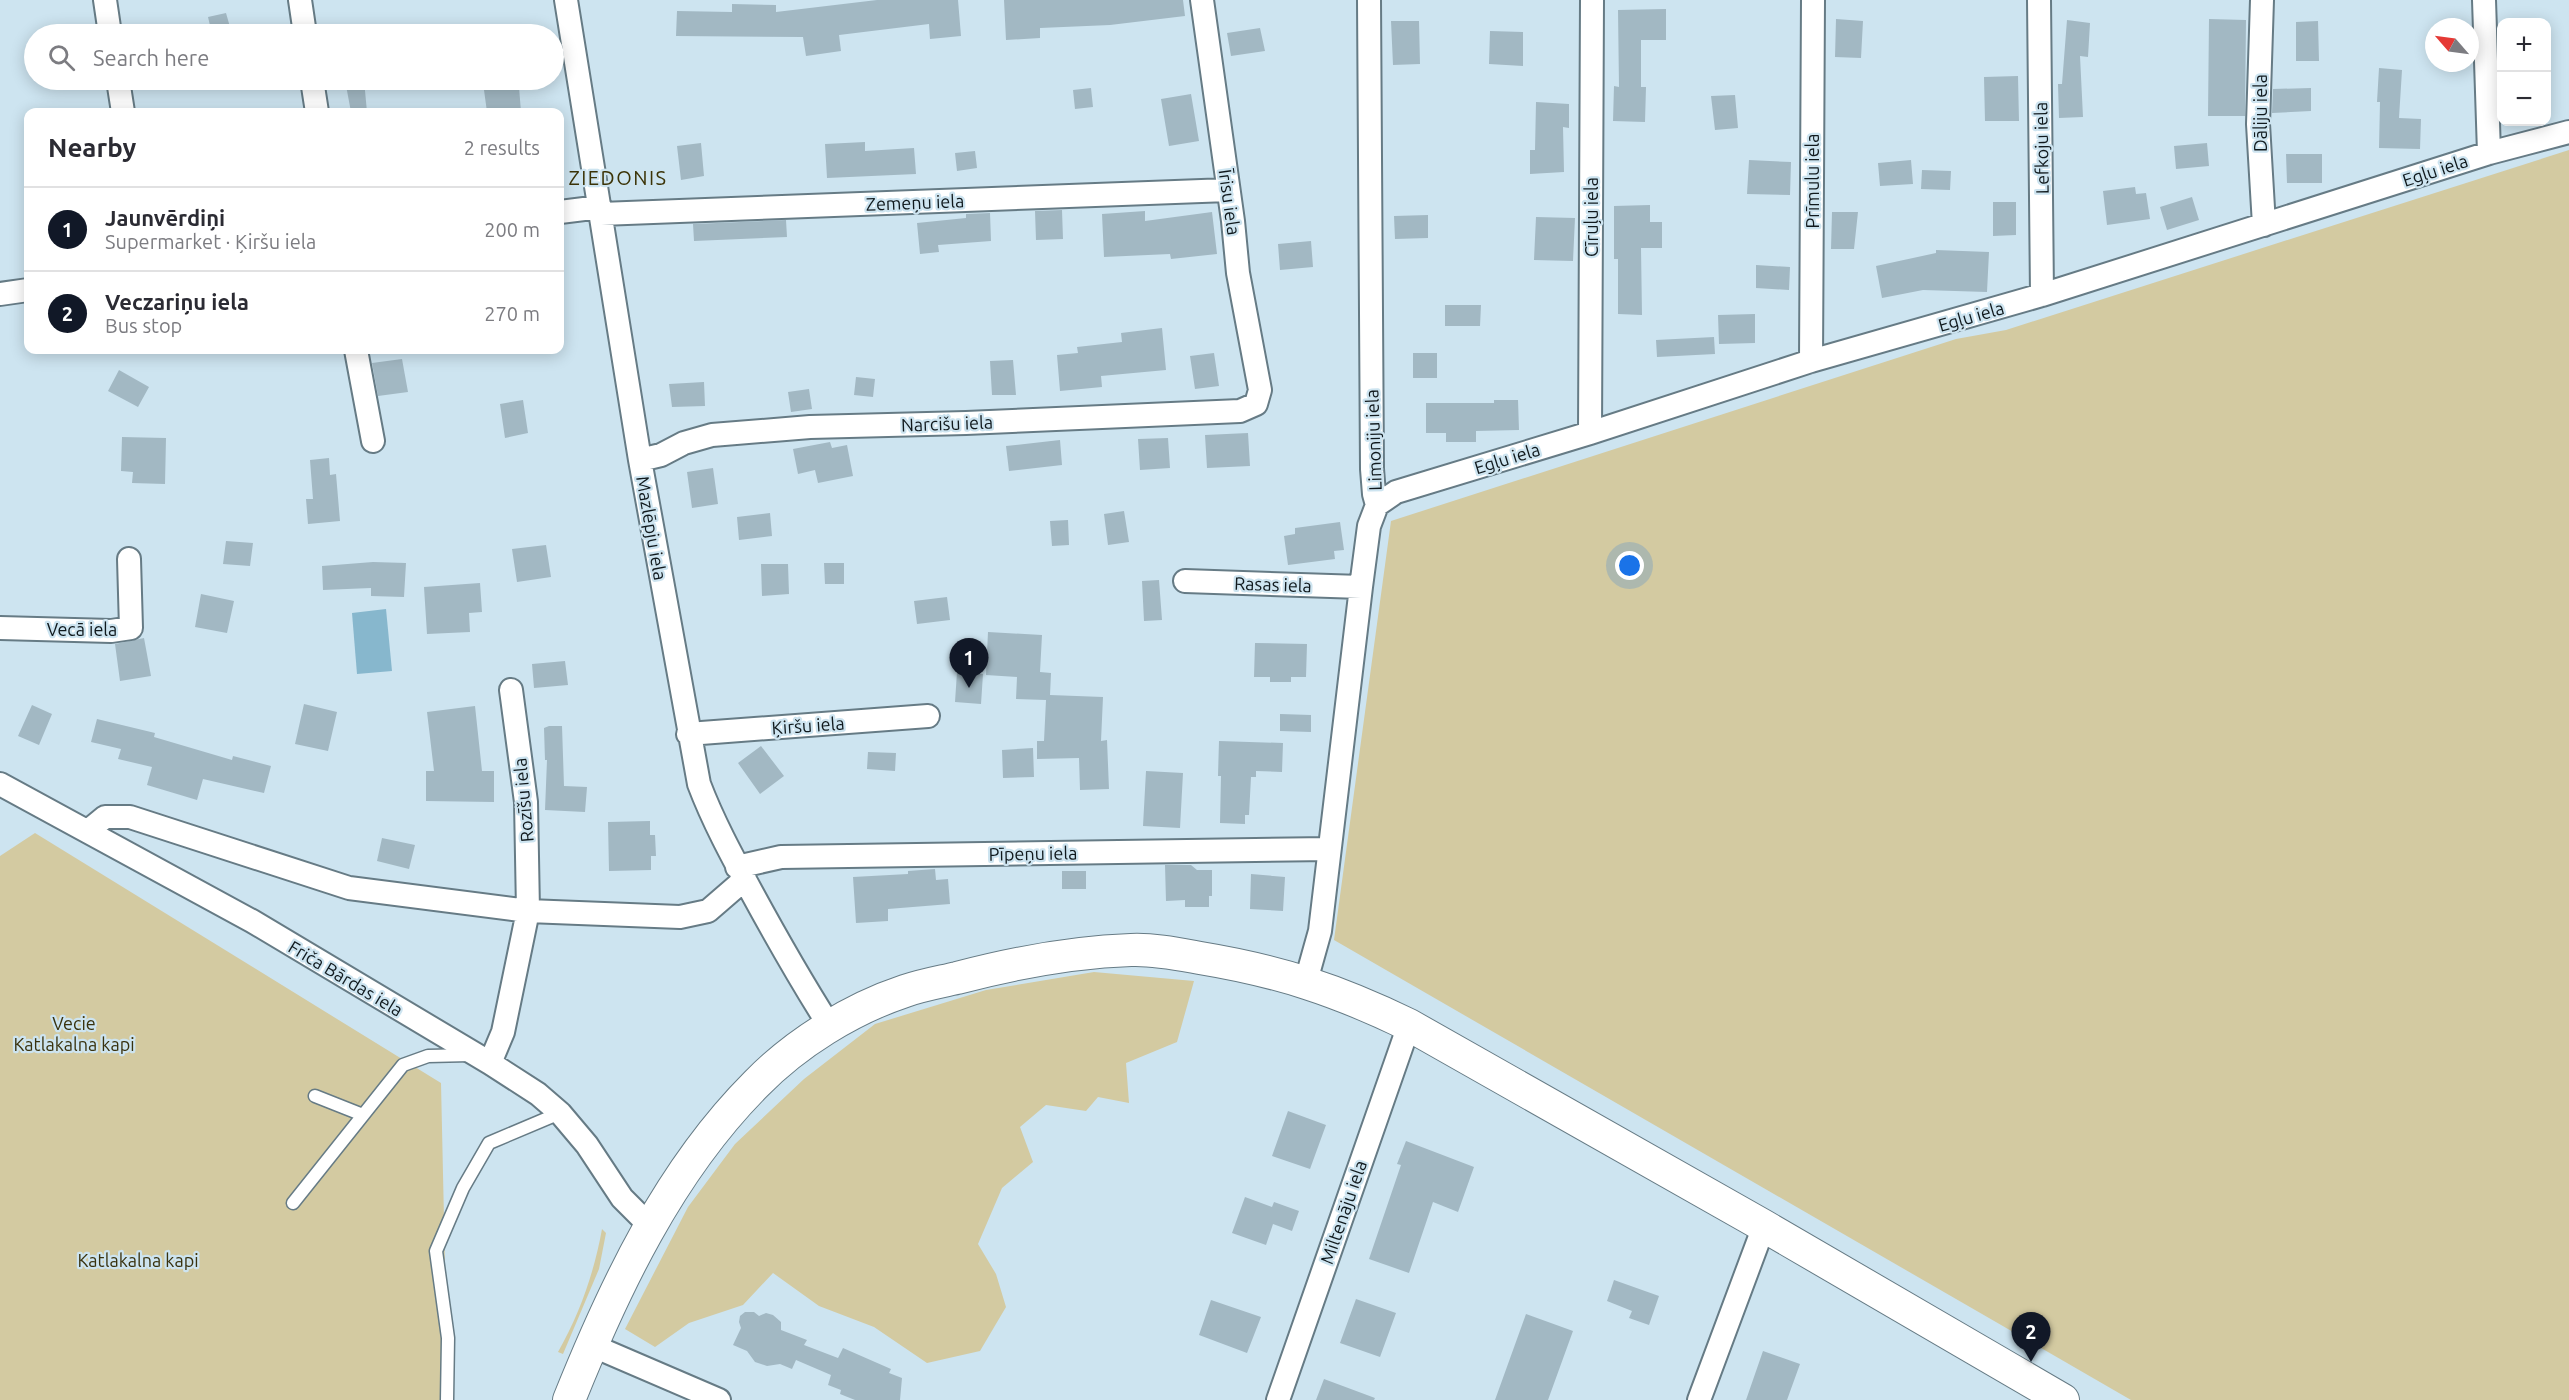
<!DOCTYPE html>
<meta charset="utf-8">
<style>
body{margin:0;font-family:Ubuntu,sans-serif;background:#f2f2f3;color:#2b2b33}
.controls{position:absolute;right:18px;top:18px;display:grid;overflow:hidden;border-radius:12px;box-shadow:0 3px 15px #0003}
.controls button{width:54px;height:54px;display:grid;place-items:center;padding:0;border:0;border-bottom:2px solid #e1e1e2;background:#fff;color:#2b2b33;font:30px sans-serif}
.compass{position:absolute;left:2425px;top:18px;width:54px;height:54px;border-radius:50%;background:#fff;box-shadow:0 3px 15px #0003;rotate:298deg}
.you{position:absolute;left:1630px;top:566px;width:21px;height:21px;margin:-15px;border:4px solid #fff;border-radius:50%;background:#1a73e8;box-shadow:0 0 0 9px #1a73e833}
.badge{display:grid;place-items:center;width:39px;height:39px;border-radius:50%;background:#111827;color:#fff;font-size:20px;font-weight:700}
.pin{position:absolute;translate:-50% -50px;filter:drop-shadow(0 2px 3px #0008)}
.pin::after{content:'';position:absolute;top:32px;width:21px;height:18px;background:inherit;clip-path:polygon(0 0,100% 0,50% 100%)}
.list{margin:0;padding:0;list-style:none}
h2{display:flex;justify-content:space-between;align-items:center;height:78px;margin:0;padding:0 24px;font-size:26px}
h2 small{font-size:20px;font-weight:400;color:#7c7c81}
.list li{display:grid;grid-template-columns:39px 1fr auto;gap:18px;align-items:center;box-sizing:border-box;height:84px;padding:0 24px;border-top:2px solid #e1e1e2}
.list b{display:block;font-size:22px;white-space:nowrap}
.list p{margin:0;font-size:20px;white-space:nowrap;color:#7c7c81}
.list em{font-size:20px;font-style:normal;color:#7c7c81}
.icon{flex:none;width:33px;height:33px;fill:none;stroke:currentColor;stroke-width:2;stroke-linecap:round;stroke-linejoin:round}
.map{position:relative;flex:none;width:2569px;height:1400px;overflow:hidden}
.search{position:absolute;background:#fff;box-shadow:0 3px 15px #0003;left:24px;top:24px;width:540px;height:66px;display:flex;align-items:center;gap:15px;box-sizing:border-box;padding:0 21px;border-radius:33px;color:#7c7c81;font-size:22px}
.panel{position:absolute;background:#fff;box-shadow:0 3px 15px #0003;left:24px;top:108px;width:540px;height:246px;border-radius:12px}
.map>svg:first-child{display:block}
.green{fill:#d3caa1}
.water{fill:#87b7cd}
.building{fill:#a2b8c3}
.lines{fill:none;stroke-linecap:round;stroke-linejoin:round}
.service-casing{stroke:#667b85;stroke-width:15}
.minor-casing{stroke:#667b85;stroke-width:26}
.secondary-casing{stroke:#667b85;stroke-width:34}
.service{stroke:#fff;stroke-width:12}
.minor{stroke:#fff;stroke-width:22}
.secondary{stroke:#fff;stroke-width:32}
.labels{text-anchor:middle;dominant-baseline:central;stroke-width:4.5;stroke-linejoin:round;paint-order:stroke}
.street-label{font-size:18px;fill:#10191d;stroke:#cde4f0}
.park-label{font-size:18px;fill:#39320e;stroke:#cde4f0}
.neighbourhood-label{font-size:20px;letter-spacing:1.5px;fill:#3b3307;stroke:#cde4f0}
</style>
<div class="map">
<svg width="2569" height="1400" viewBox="0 0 2569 1400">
<rect width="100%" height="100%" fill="#cde4f0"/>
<!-- green -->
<path class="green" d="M2569 150V1400H2131L1334 940 1391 521 1956 339 2006 330Z
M35 833 441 1083 448 1400H0V856Z
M1094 972 1194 981 1177 1042 1126 1063 1129 1103 1098 1097 1086 1111 1046 1105 1020 1127 1033 1162 1002 1188 978 1244 996 1274 1006 1307 980 1351 927 1363 874 1327 819 1306 773 1273 743 1305 689 1323 655 1347 625 1329 688 1207 735 1144 804 1079 875 1024 986 990Z
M602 1229 606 1233 599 1269 563 1354 558 1352C580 1313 594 1273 602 1229Z"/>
<!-- water -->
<path class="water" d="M386 609 392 671 357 674 352 613Z"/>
<!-- building -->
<path class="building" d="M877 0H958L961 36 930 39 929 24 839 35 841 51 806 56 803 37 676 36 677 11 732 12V4L776 5V12Z
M1004 0H1183L1185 16 1110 25 1040 28V38L1006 40Z
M1666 9V40H1641V87H1646L1645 122 1613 121 1614 86 1619 87 1618 10Z
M226 13 232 34H212L208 17Z
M1836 19 1863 21 1861 58 1835 57Z
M2209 19 2246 20 2245 116H2208Z
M2067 20 2090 23 2088 57 2080 56 2083 117 2059 118 2058 84H2062Z
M1391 21H1419L1420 64 1393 65Z
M2318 21 2319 61H2296V22Z
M1260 28 1265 51 1231 56 1227 33Z
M1490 31 1523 32V66L1489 64Z
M2379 68 2402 70 2399 118 2421 119 2420 149 2379 148 2380 102H2377Z
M2018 76 2019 121H1985L1984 77Z
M345 80H364L367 112H351Z
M519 87 521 112H487L484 90Z
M1091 88 1093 107 1075 109 1073 90Z
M2311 88V111L2272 113 2273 89Z
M1191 94 1199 141 1169 146 1161 99Z
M1735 95 1738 128 1715 130 1711 96Z
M1536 102 1569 104V128L1563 127 1564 172 1530 174V150H1535Z
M865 142V151L914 148 916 174 827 178 825 144Z
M701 143 704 176 681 180 677 146Z
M2207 143 2209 166 2176 169 2174 146Z
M975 151 977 168 957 171 955 153Z
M2286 154H2322V183H2287Z
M1749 160 1791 162 1790 195 1747 194Z
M1911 160 1913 184 1880 186 1878 163Z
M1922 170 1951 171 1950 190 1921 189Z
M2135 187 2136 194 2146 193 2150 219 2107 225 2103 191Z
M2192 197 2199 220 2167 230 2160 207Z
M1993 202H2016V235L1993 236Z
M1650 205V222H1662V248H1641L1642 315 1618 314V259H1614V206Z
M1062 210 1063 239 1036 240 1035 211Z
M1145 211V221L1212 212 1217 254 1171 259 1170 254 1104 257 1102 214Z
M1832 212H1858L1854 249H1831Z
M990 213 991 241 938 245 939 252 920 254 917 223 966 218V214Z
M1428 215V238L1395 239 1394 216Z
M1536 217 1575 218 1573 261 1534 260Z
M786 220 787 237 694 241 693 224Z
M1311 241 1313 267 1280 270 1278 244Z
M1936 250 1989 252 1987 292 1923 290 1882 298 1876 266 1936 253Z
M1756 265 1790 267 1789 290 1756 288Z
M1445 305H1481L1480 326H1445Z
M1755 314V343L1719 344 1718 315Z
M1162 328 1166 370 1101 376 1102 387 1060 391 1057 355 1078 353 1077 347 1122 342 1121 333Z
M1714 337 1715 354 1657 357 1656 340Z
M1214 353 1219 386 1195 389 1190 356Z
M1413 353H1437V378H1413Z
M402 359 408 392 378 396 372 363Z
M1013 360 1016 395H992L990 361Z
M119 370 149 387 138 407 108 391Z
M856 377 875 379 873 397 854 395Z
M704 382 705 406 672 407 669 384Z
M809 389 812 409 791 412 788 392Z
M523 400 528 433 505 438 500 404Z
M1494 400H1518L1519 430 1476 431V442H1446V433H1426V403H1494Z
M1248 433 1250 466 1207 468 1205 435Z
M122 437 166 438 165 484 132 483 133 472 121 471Z
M1168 438 1170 468 1140 470 1138 439Z
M1060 440 1062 465 1009 471 1006 446Z
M830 442 832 448 847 445 853 476 818 483 815 470 798 474 793 449Z
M329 458 330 475 336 474 340 521 308 524 306 499H313L310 460Z
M713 468 718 504 692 508 687 472Z
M1124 511 1129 542 1108 545 1104 514Z
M770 513 772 536 739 540 737 517Z
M1068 520 1069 545 1052 546 1050 521Z
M1340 522 1344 550 1334 551 1335 559 1288 565 1284 536 1295 534V528Z
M226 541 253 543 250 566 223 564Z
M546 545 551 577 517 582 512 549Z
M373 562 406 563 404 597 371 596V588L323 590 322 566Z
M824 563H844V584H825Z
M761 564H788L789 594 762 596Z
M1159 580 1162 620 1144 621 1142 581Z
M480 583 482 612 469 613 470 632 427 634 424 587Z
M201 594 234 601 227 633 195 627Z
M947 597 950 620 917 624 914 601Z
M988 632 1042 635 1040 672 1051 673 1050 695 1103 697 1101 741 1107 740 1109 789 1080 790 1079 758 1037 759V741H1044L1046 700 1016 699 1017 677 986 675Z
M144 638 151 676 120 681 115 644Z
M1255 643 1307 644 1306 677H1291V682H1270V677H1254Z
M565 661 568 685 534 688 532 664Z
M957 672 983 674 981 704 955 702Z
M304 704 337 712 328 751 295 744Z
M32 705 52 714 39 745 18 736Z
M475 706 482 771H494V802L426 801V771H434L427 712Z
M1280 714 1311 715V732L1280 731Z
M97 719 155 733 154 737 232 760 233 756 271 766 264 793 203 779 197 800 147 785 152 767 118 759 121 749 91 742Z
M549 726H562L564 786 587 787 585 812 545 810 547 760H545L544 728Z
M1219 741 1283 743 1282 772 1256 771V777H1251L1249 815H1245V824L1220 823 1221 776H1218Z
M761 746 784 776 760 794 738 763Z
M1033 748 1034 777 1003 778 1002 750Z
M868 752 896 753 895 771 867 769Z
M1146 771 1183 773 1180 828 1143 826Z
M650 821V835H655L656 856H651V870L609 871 608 822Z
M382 838 415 845 409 869 377 861Z
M1165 865H1191L1197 870H1212V896H1209V907H1185V900L1166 901Z
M935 869 936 880 948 879 950 904 888 909V921L856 923 853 877 908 874V871Z
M1062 871H1086V889H1062Z
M1251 874 1285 877 1283 911 1250 909Z
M1288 1111 1326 1125 1310 1169 1272 1156Z
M1406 1141 1474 1167 1458 1212 1433 1202 1409 1273 1369 1259 1401 1165 1397 1164Z
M1245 1197 1272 1207 1274 1202 1299 1211 1292 1231 1273 1224 1266 1245 1232 1233Z
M1614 1280 1659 1296 1649 1325 1629 1318 1632 1311 1607 1301Z
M1356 1299 1396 1313 1380 1357 1340 1343Z
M1211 1300 1261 1317 1247 1353 1199 1335Z
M745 1312H754L759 1316 766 1313 773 1315 781 1322V1330L807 1340 804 1345 838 1358 843 1348 891 1369 889 1373 902 1378 900 1400H855L840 1394 841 1390 828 1385 831 1375 796 1360 792 1369 780 1364 767 1366 755 1362 747 1351 733 1345 741 1328 739 1322 740 1316Z
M1526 1314 1573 1331 1548 1400H1495Z
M1763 1351 1800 1364 1787 1400H1746Z
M1324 1379 1375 1398 1374 1400H1316Z"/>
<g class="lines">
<!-- service casing -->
<g class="service-casing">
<path id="service" d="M315 1096 363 1115
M293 1203 403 1065 428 1056 470 1055
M447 1400 448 1338 436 1251 463 1188 489 1143 560 1113"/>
</g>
<!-- minor casing -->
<g class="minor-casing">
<path id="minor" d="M105 0 110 34
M300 0 305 34
M566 0 640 460 699 784C713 821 732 856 751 891 776 937 801 981 829 1025
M2039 0 2042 295
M2262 0 2258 124 2264 225
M2484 0 2489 153
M118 80 123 112
M312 80 317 112
M560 212 600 207
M601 214 1228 190
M0 294 28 290
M356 350 373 441
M1811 361 1813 0
M1590 433 1592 0
M640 460 661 455 684 443 712 435 810 427 966 423 1240 411 1256 404 1260 390 1238 273 1233 221 1202 0
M1377 505 1396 492 1590 433 1811 361 2042 295 2489 153 2569 132
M1185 581 1361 587
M0 628 111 631 131 628 129 559
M688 734 928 716
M0 784 252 921 490 1063 538 1094 560 1113 587 1145 622 1198 649 1225
M88 831 105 817H130L349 888 528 911 680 917 708 911 745 879
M737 867 781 857 1329 849
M1306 981 1320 931 1361 587 1369 526 1377 505 1374 494 1372 469 1369 0
M490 1063 503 1032 528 911 526 802 511 690
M591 1345 719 1400
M1278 1400 1409 1025
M1699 1400 1764 1226"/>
</g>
<!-- secondary casing -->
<g class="secondary-casing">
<path id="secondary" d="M569 1400C614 1288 669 1171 756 1084 796 1043 851 1009 905 991 922 985 940 982 957 978 1014 963 1072 952 1131 950 1154 949 1178 954 1200 958 1279 971 1337 990 1409 1025L1764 1226 2063 1400"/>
</g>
<!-- service -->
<use href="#service" class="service"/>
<!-- minor -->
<use href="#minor" class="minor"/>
<!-- secondary -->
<use href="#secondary" class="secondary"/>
</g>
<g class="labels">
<!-- street labels -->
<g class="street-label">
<text transform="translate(2260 113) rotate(-90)">Dāliju iela</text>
<text transform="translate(2041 148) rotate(-91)">Lefkoju iela</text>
<text transform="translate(2435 170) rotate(-18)">Egļu iela</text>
<text transform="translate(1812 181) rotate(-90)">Prīmulu iela</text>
<text transform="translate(915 202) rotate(-2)">Zemeņu iela</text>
<text transform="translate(1230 202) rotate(82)">Īrisu iela</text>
<text transform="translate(1591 217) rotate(-90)">Cīruļu iela</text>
<text transform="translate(1971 316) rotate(-16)">Egļu iela</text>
<text transform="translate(947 423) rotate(-2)">Narcišu iela</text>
<text transform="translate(1373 440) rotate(-92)">Limoniju iela</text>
<text transform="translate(1507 458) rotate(-17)">Egļu iela</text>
<text transform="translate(652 528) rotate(80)">Mazlēpju iela</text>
<text transform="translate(1273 584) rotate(2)">Rasas iela</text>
<text x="82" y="629">Vecā iela</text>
<text transform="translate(808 725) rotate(-4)">Ķiršu iela</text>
<text transform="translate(523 800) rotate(-95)">Rozīšu iela</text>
<text transform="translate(1033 853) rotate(-1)">Pīpeņu iela</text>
<text transform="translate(346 978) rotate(31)">Friča Bārdas iela</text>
<text transform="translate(1343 1212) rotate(-71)">Miltenāju iela</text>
</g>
<!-- park labels -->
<g class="park-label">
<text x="74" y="1023">Vecie<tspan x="74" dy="21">Katlakalna kapi</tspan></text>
<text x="138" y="1260">Katlakalna kapi</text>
</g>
<!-- neighbourhood labels -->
<g class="neighbourhood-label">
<text x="618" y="177">ZIEDONIS</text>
</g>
</g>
</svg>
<div class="controls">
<button>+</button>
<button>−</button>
</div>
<svg class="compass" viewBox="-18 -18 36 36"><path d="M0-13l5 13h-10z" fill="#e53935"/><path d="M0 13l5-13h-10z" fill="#7c7c81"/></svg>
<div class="you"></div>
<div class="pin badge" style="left:969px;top:688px">1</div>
<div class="pin badge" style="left:2031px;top:1362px">2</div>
<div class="search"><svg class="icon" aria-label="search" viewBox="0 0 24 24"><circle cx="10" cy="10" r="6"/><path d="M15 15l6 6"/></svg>Search here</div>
<section class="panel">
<h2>Nearby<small>2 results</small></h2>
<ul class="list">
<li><span class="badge">1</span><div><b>Jaunvērdiņi</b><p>Supermarket · Ķiršu iela</p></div><em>200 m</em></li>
<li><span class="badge">2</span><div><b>Veczariņu iela</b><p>Bus stop</p></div><em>270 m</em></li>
</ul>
</section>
</div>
